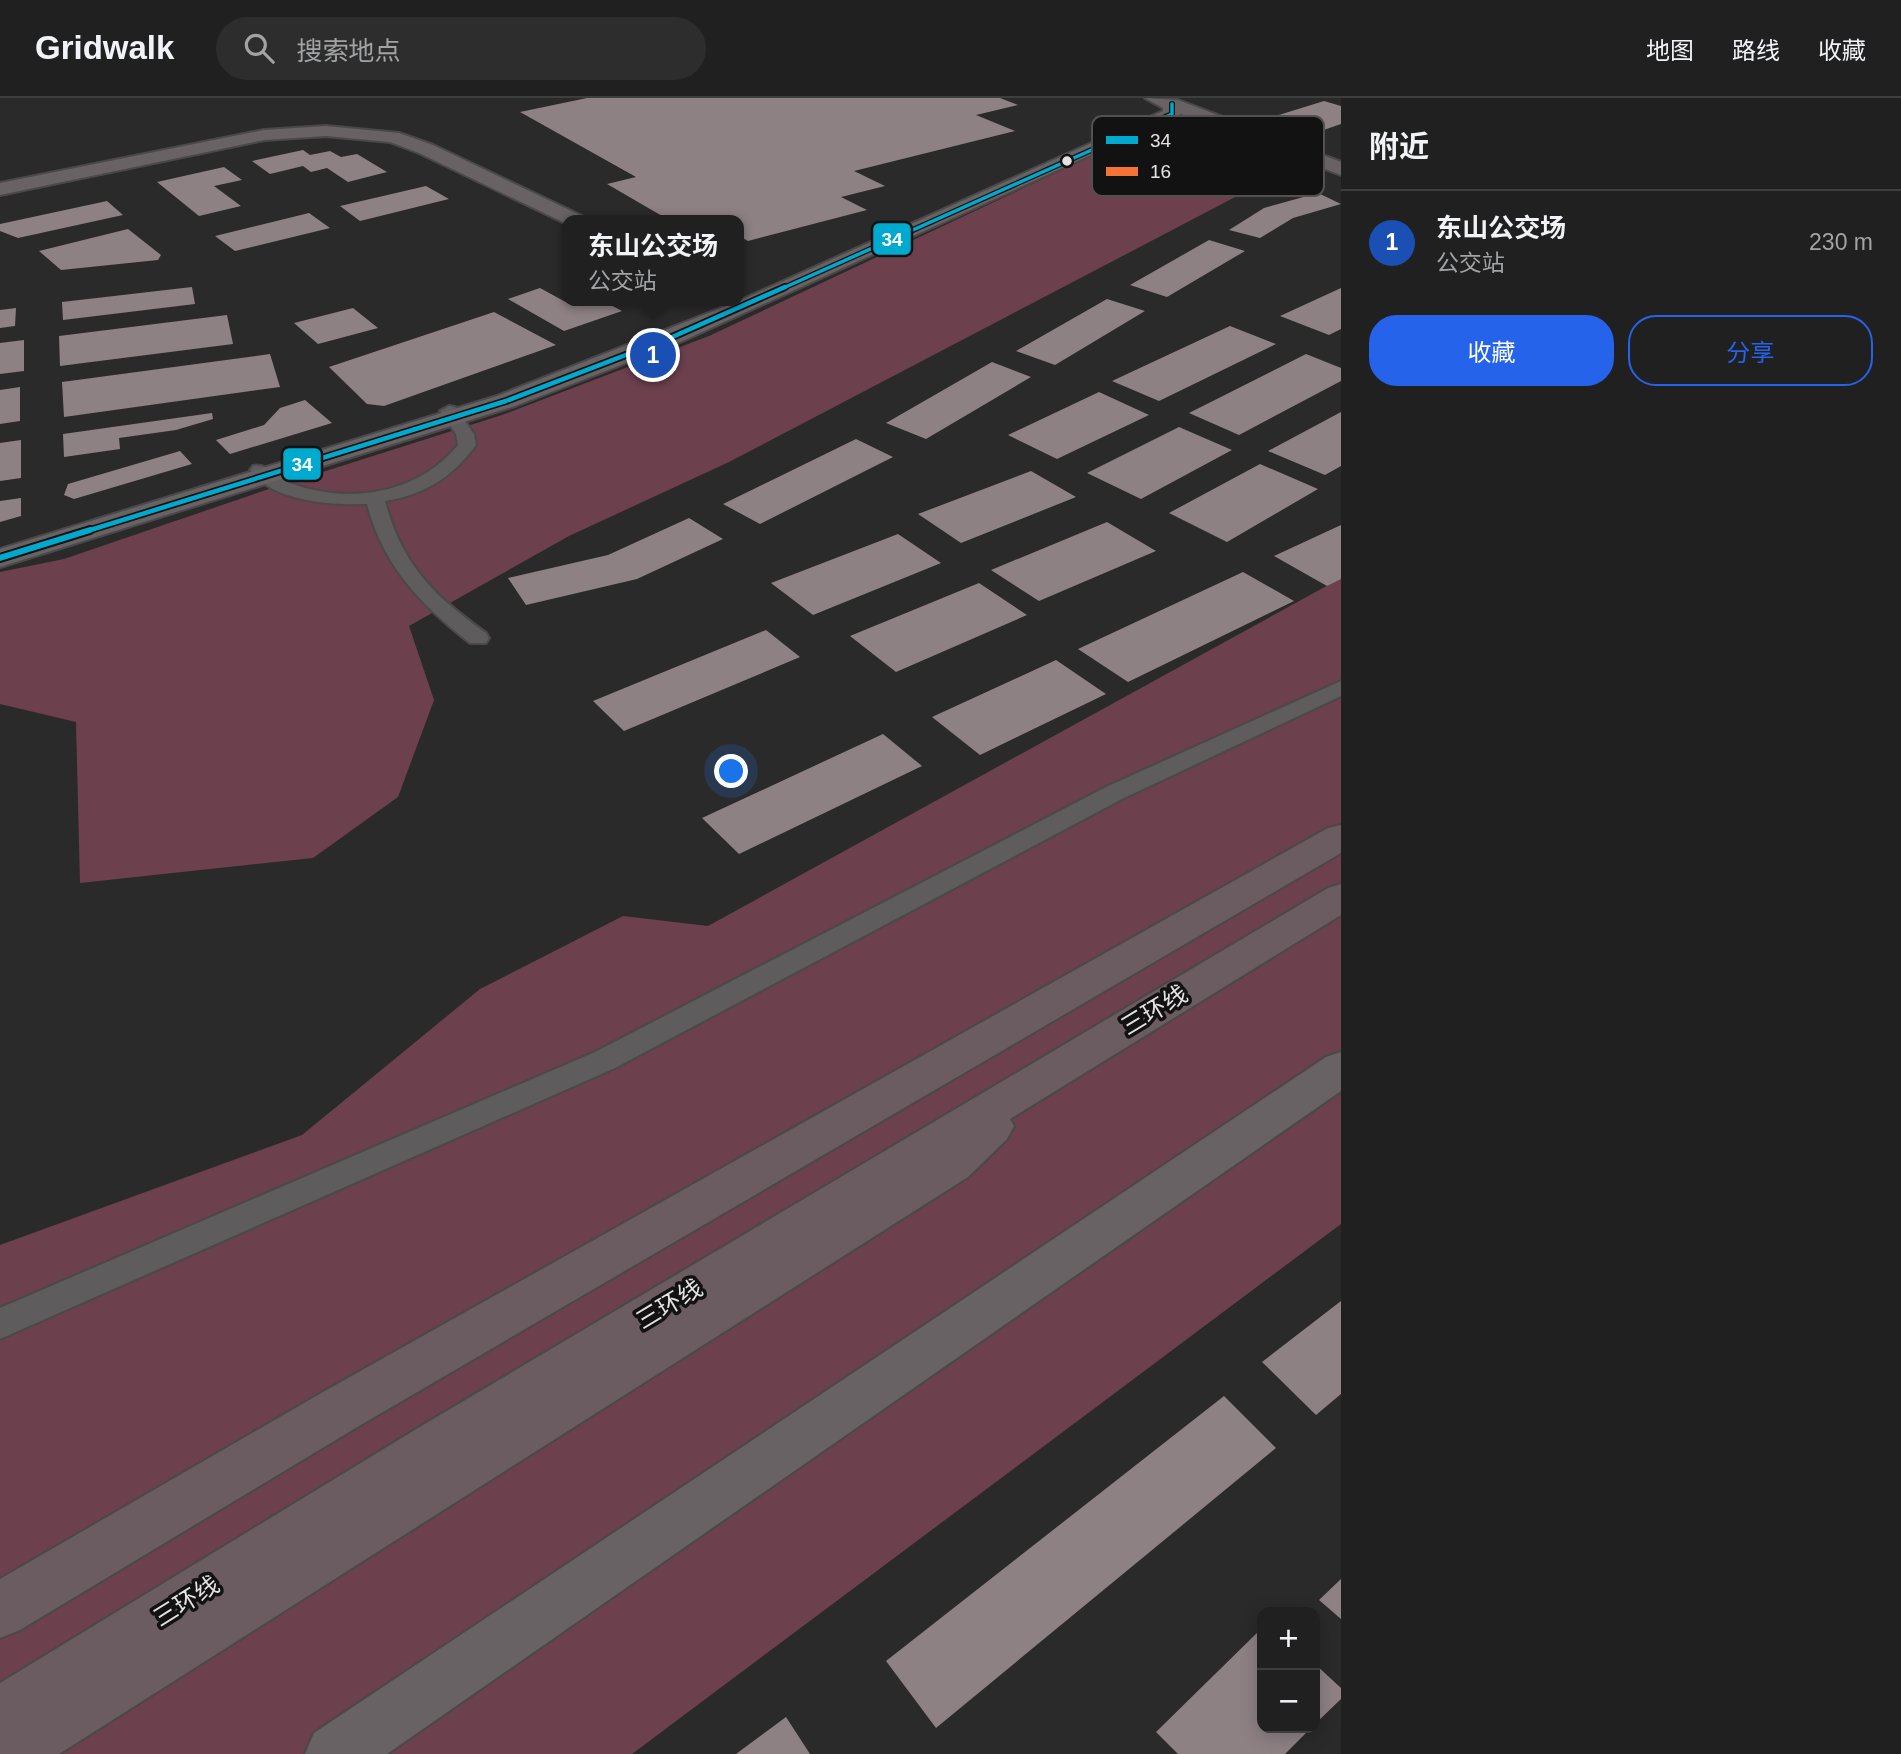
<!DOCTYPE html>
<html lang="zh">
<meta charset="utf-8">
<style>
body{margin:0;font-family:Helvetica,"Noto Sans SC",sans-serif;background:#2d2d2d;color:#f1f3f6}
.controls{position:absolute;right:21px;bottom:21px;display:grid;overflow:hidden;border-radius:14px;box-shadow:0 4px 18px #0003}
.controls button{width:63px;height:63px;display:grid;place-items:center;padding:0;border:0;border-bottom:2px solid #3d3e3e;background:#202020;color:#f1f3f6;font:35px sans-serif}
.you{position:absolute;left:732px;top:674px;width:24px;height:24px;margin:-18px;border:5px solid #fff;border-radius:50%;background:#1a73e8;box-shadow:0 0 0 10px #1a73e833}
.badge{display:grid;place-items:center;width:46px;height:46px;border-radius:50%;background:#2563eb;color:#fff;font-size:23px;font-weight:700}
.pin{position:absolute;translate:-50% -50%;border:4px solid #fff;box-shadow:0 2px 7px #0006}
.popup{position:absolute;left:562px;top:117px;width:182px;height:91px;box-sizing:border-box;display:grid;place-content:center;border-radius:14px;background:#202020;filter:drop-shadow(0 2px 5px #0005);font-size:23px;white-space:nowrap;color:#a2a3a5}
.popup b{font-size:26px;color:#f1f3f6}
.popup::after{content:'';position:absolute;left:50%;top:100%;margin-left:-14px;border:14px solid transparent;border-top-color:#202020}
.list{margin:0;padding:0;list-style:none}
h2{display:flex;justify-content:space-between;align-items:center;height:91px;margin:0;padding:0 28px;font-size:30px}
h2 small{font-size:23px;font-weight:400;color:#a2a3a5}
.list li{display:grid;grid-template-columns:46px 1fr auto;gap:21px;align-items:center;box-sizing:border-box;height:105px;padding:0 28px;border-top:2px solid #3d3e3e}
.list b{display:block;font-size:26px;white-space:nowrap}
.list p{margin:0;font-size:23px;white-space:nowrap;color:#a2a3a5}
.list em{font-size:23px;font-style:normal;color:#a2a3a5}
.actions{display:flex;gap:14px;padding:21px 28px}
.actions a{flex:1;padding:16px 0;border:2px solid #2563eb;border-radius:28px;text-align:center;font-size:24px;color:#2563eb}
.actions .main{background:#2563eb;color:#fff}
.icon{flex:none;width:38px;height:38px;fill:none;stroke:currentColor;stroke-width:2;stroke-linecap:round;stroke-linejoin:round}
.map{position:relative;flex:none;width:1341px;height:1656px;overflow:hidden}
header{display:flex;align-items:center;gap:42px;box-sizing:border-box;height:98px;padding:0 35px;background:#202020;border-bottom:2px solid #3d3e3e}
header strong{font-size:33px}
nav{display:flex;gap:38px;margin-inline-start:auto;font-size:24px}
.search{width:490px;height:63px;background:#2d2d2d;display:flex;align-items:center;gap:18px;box-sizing:border-box;padding:0 24px;border-radius:38px;color:#a2a3a5;font-size:26px}
main{display:flex}
aside{flex:1;background:#202020}
.map>svg:first-child{display:block}
.forest{fill:#6c404d}
.building{fill:#8d8184}
.lines{fill:none;stroke-linecap:round;stroke-linejoin:round}
.street-casing{stroke:#4a4849;stroke-width:4}
.secondary-casing{stroke:#4a4849;stroke-width:4}
.highway-casing{stroke:#4a4849;stroke-width:4}
.street{fill:#5e5c5d;fill-rule:evenodd}
.secondary{fill:#686264;fill-rule:evenodd}
.highway{fill:#6a5c60;fill-rule:evenodd}
.bus-1-far2-casing{stroke:#131212;stroke-width:6}
.bus-1-far1-casing{stroke:#131212;stroke-width:8}
.bus-1-casing{stroke:#131212;stroke-width:10}
.bus-1-far2{stroke:#00a9ce;stroke-width:3.5}
.bus-1-far1{stroke:#00a9ce;stroke-width:4.5}
.bus-1{stroke:#00a9ce;stroke-width:6}
.bus-dot{fill:#e5e2e3;stroke:#131212;stroke-width:2.5}
.labels{text-anchor:middle;dominant-baseline:central;stroke-width:7;stroke-linejoin:round;paint-order:stroke}
.near-street-label{font-size:24px;fill:#e5e2e3;stroke:#131212}
.key{fill:#131212;stroke:#525051;stroke-width:2}
.key-label{font-size:19px;fill:#e5e2e3}
.line-badge{stroke:#131212;stroke-width:2.5}
.badge-label{font-size:19px;text-anchor:middle;font-weight:bold;fill:#fff}
</style>
<header>
<strong>Gridwalk</strong>
<div class="search"><svg class="icon" aria-label="search" viewBox="0 0 24 24"><circle cx="10" cy="10" r="6"/><path d="M15 15l6 6"/></svg>搜索地点</div>
<nav><a>地图</a><a>路线</a><a>收藏</a></nav>
</header>
<main>
<div class="map">
<svg width="1341" height="1656" viewBox="0 0 1341 1656">
<rect width="100%" height="100%" fill="#2b2a2a"/>
<!-- forest -->
<path class="forest" d="M1181 29 1285 73 729 364 569 438 409 528 434 602 398 699 313 760 80 785 76 624 0 606V474L64 461 266 392 502 317 709 238 1147 32Z
M1341 480V1126L632 1656H0V1147L302 1037 480 891 623 818 708 828Z"/>
<!-- building -->
<path class="building" d="M587 0H1000L1018 7 976 17 1015 33 854 73 885 88 841 99 867 112 748 143 739 138V122H669L607 86 636 79 520 14Z
M1324 3 1341 8V26L1315 35 1269 20Z
M303 52 310 57 330 53 341 59 357 56 387 74 348 84 327 70 311 74 303 68 270 76 252 63Z
M224 69 242 82 214 88 241 108 199 118 157 84Z
M426 88 449 101 360 123 340 108Z
M1318 95 1341 106 1293 120 1260 140 1229 132 1264 110Z
M107 103 123 117 18 140 0 133V126Z
M309 115 330 130 235 153 215 138Z
M128 131 161 157 158 162 61 172 39 153Z
M1209 142 1245 153 1167 199 1130 187Z
M192 189 195 206 63 222 62 204Z
M540 190 573 208 588 203H603L622 213 564 233 508 201Z
M1341 190V231L1329 237 1280 218Z
M1107 201 1145 213 1055 267 1016 253Z
M16 210 15 228 0 230V212Z
M353 210 378 230 318 246 294 225Z
M494 214 556 247 384 308 367 306 329 269Z
M227 217 233 246 60 268 59 238Z
M1230 228 1276 246 1159 303 1112 283Z
M24 242V273L0 276V245Z
M270 256 280 289 64 319 62 284Z
M1306 256 1341 270V283L1239 337 1189 315Z
M992 264 1031 279 926 341 886 325Z
M20 289V323L0 326V292Z
M1099 294 1149 317 1057 361 1008 337Z
M305 302 332 325 230 356 216 342 264 327 280 310Z
M1341 314V368L1325 377 1268 353Z
M212 315 213 321 176 332 119 340 120 351 64 359 63 336Z
M1179 329 1232 352 1141 401 1087 375Z
M856 341 893 359 760 426 723 406Z
M21 342V380L0 383V345Z
M180 353 192 366 74 401 64 397 68 386Z
M1260 366 1318 391 1227 444 1169 415Z
M1031 373 1076 399 961 445 918 416Z
M21 400V418L0 424V403Z
M689 420 723 441 637 481 526 507 508 480 608 457Z
M1107 424 1156 453 1039 503 991 472Z
M1341 427V481L1327 488 1274 458Z
M898 436 941 465 813 517 771 485Z
M1243 474 1294 503 1128 584 1078 551Z
M979 485 1027 517 896 574 850 538Z
M766 532 800 559 624 633 593 603Z
M1056 562 1106 596 980 657 932 619Z
M883 636 922 668 739 756 702 720Z
M1341 1203V1296L1316 1317 1262 1264Z
M1224 1298 1276 1350 936 1630 886 1563Z
M1341 1481V1521L1319 1502Z
M1262 1530V1630H1311L1285 1656H1178L1156 1634Z
M1315 1566 1341 1590V1601L1315 1626Z
M786 1619 810 1656H736Z"/>
<g class="lines">
<!-- street casing -->
<g class="street-casing">
<path id="street" d="M449 308 455 309 474 336 476 347C453 379 424 397 385 403 402 467 434 498 486 535L489 540 486 545H470C421 507 383 468 367 406 331 407 273 404 250 372L253 368C267 365 277 380 290 385 349 407 418 396 458 347L456 336 440 313Z
M1341 583V598L1122 701 615 970 0 1241V1210L595 954 1106 689Z"/>
</g>
<!-- secondary casing -->
<g class="secondary-casing">
<path id="secondary" d="M1145 0 1178 2 1341 64V77L1181 16 678 245 515 308 0 469V451L497 298 739 203 1163 13V10Z
M326 28 399 35 433 47 582 118 585 122H567V126L419 55 390 44 326 38 264 42 0 97V85L264 32Z
M1341 954V993L387 1656H305L314 1635 1326 959Z"/>
</g>
<!-- highway casing -->
<g class="highway-casing">
<path id="highway" d="M1341 727V755L359 1328 20 1532 0 1540V1481L323 1294 1328 730Z
M1341 786V817L1010 1021 1014 1028 1007 1041 968 1079 59 1656H0V1585L418 1330 1328 790Z"/>
</g>
<!-- street -->
<use href="#street" class="street"/>
<!-- secondary -->
<use href="#secondary" class="secondary"/>
<!-- highway -->
<use href="#highway" class="highway"/>
<!-- bus-1-far2 casing -->
<g class="bus-1-far2-casing">
<path id="bus-1-far2" d="M781 191 1172 16V6"/>
</g>
<!-- bus-1-far1 casing -->
<g class="bus-1-far1-casing">
<path id="bus-1-far1" d="M84 434 506 303 670 240 785 189"/>
</g>
<!-- bus-1 casing -->
<g class="bus-1-casing">
<path id="bus-1" d="M0 460 90 432"/>
</g>
<!-- bus-1-far2 -->
<use href="#bus-1-far2" class="bus-1-far2"/>
<!-- bus-1-far1 -->
<use href="#bus-1-far1" class="bus-1-far1"/>
<!-- bus-1 -->
<use href="#bus-1" class="bus-1"/>
</g>
<!-- markers -->
<circle class="bus-dot" cx="1067" cy="63" r="6"/>
<g class="labels">
<!-- near-street labels -->
<g class="near-street-label">
<text transform="translate(1154 912) rotate(-31)">三环线</text>
<text transform="translate(669 1206) rotate(-31)">三环线</text>
<text transform="translate(186 1503) rotate(-32)">三环线</text>
</g>
</g>
<!-- legend -->
<rect x="1092" y="18" width="232" height="80" rx="10" class="key"/>
<rect x="1106" y="38" width="32" height="8" fill="#00a9ce"/>
<rect x="1106" y="69" width="32" height="9" fill="#f57335"/>
<g class="key-label">
<text x="1150" y="49">34</text>
<text x="1150" y="80">16</text>
</g>
<g class="line-badge">
<rect x="872" y="124" width="40" height="34" rx="7" fill="#00a9ce"/>
<rect x="282" y="349" width="40" height="34" rx="7" fill="#00a9ce"/>
</g>
<g class="badge-label">
<text x="892" y="148">34</text>
<text x="302" y="373">34</text>
</g>
</svg>
<div class="controls">
<button>+</button>
<button>−</button>
</div>
<div class="you"></div>
<div class="pin badge" style="left:653px;top:257px;background:#1a4fb4">1</div>
<div class="popup"><b>东山公交场</b>公交站</div>
</div>
<aside>
<h2>附近<small></small></h2>
<ul class="list">
<li><span class="badge" style="background:#1a4fb4">1</span><div><b>东山公交场</b><p>公交站</p></div><em>230 m</em></li>
</ul>
<div class="actions"><a class="main">收藏</a><a>分享</a></div>
</aside>
</main>
